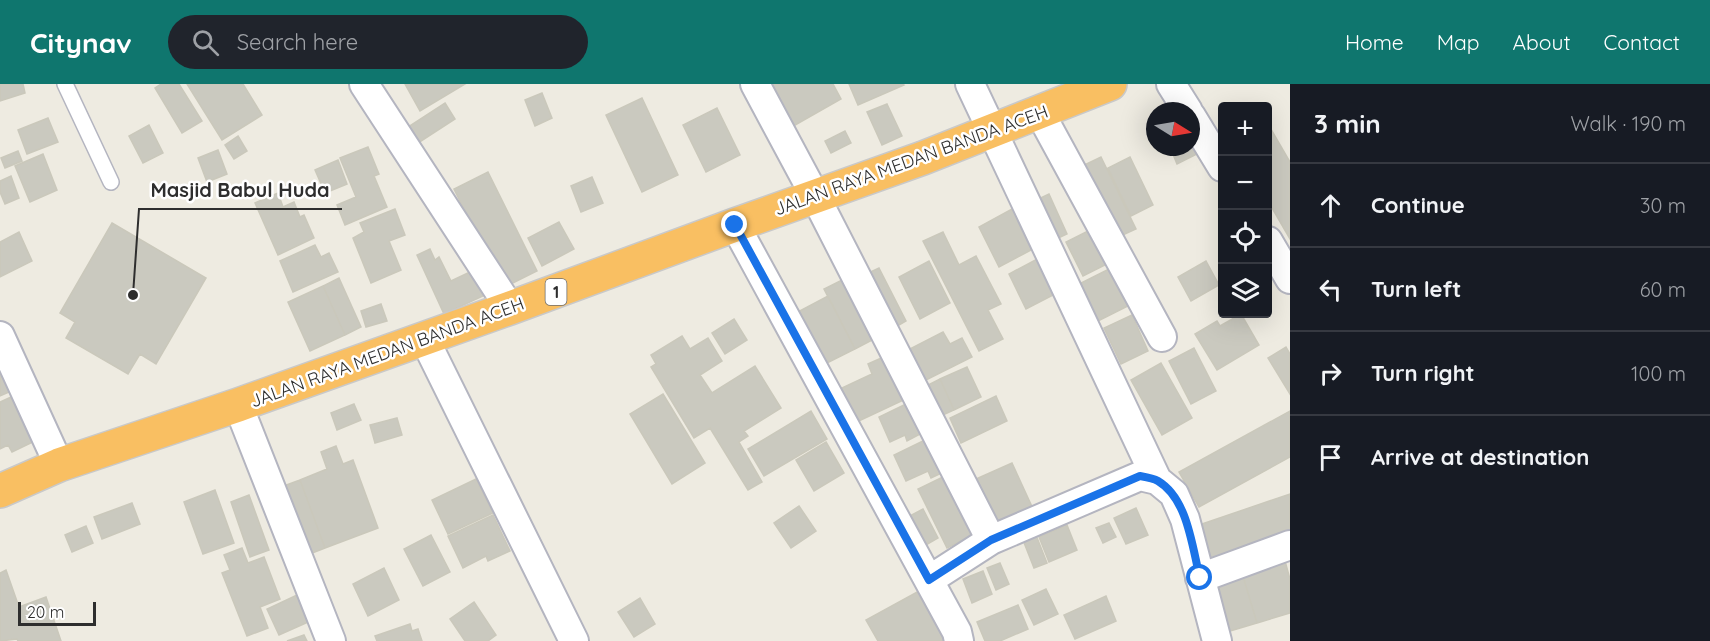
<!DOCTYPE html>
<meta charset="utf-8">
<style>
body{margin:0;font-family:Quicksand,sans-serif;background:#20242c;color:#f1f3f6}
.controls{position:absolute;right:18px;top:18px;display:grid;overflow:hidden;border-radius:6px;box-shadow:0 6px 24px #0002}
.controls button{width:54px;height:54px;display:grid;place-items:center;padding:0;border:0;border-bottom:2px solid #363941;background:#171b24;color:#f1f3f6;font:30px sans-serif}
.compass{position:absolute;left:1146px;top:18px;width:54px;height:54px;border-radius:50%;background:#171b24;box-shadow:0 6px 24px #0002;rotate:101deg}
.scale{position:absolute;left:18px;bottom:15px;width:78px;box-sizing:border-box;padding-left:6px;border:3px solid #2e2e2e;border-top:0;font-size:16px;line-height:21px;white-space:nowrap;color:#2e2e2e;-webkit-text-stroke:4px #fff;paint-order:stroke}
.stop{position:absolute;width:18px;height:18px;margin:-14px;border:4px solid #1a73e8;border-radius:50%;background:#fff}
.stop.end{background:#1a73e8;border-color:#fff;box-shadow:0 2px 6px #0008}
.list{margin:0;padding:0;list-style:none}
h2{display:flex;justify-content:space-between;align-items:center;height:78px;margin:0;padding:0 24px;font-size:26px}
h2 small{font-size:20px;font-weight:400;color:#9ea1a6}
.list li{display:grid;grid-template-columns:39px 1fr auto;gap:18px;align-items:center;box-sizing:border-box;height:84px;padding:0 24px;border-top:2px solid #363941}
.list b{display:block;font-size:22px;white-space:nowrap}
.list em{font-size:20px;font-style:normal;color:#9ea1a6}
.icon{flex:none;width:33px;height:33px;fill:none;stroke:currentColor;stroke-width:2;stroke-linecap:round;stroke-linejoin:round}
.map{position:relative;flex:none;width:1290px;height:557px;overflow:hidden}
header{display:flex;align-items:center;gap:36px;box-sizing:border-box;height:84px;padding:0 30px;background:#0f766e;color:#fff}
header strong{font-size:28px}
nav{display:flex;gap:33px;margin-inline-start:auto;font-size:21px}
.search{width:420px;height:54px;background:#20242c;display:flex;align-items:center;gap:15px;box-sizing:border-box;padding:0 21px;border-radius:33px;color:#9ea1a6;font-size:22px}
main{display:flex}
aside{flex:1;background:#171b24}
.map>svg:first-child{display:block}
.building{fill:#cac9bf;stroke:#cac8bb;stroke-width:1.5}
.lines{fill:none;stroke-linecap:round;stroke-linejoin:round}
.lane-casing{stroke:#b4b5c0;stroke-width:18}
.street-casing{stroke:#b4b5c0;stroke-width:32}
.highway-casing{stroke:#c9c9c9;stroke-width:36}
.lane{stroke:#fff;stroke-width:15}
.street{stroke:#fff;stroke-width:28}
.highway{stroke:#f9bf62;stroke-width:33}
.route{stroke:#1a73e8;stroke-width:8}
.labels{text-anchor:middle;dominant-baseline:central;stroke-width:5;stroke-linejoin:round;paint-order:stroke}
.shield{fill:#fff;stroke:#6d6d6d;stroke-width:1.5}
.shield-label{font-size:16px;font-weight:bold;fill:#2e2e2e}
.street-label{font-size:18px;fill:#2e2e2e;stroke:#fff}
.leader{fill:none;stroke:#2e2e2e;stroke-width:2}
.callout-dot{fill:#2e2e2e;stroke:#fff;stroke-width:2}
.callout-label{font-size:20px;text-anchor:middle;font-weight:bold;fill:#2e2e2e;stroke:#fff;stroke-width:5;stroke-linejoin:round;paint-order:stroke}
</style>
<header>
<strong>Citynav</strong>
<div class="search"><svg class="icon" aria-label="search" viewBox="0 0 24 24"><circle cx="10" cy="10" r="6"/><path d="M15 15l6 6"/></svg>Search here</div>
<nav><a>Home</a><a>Map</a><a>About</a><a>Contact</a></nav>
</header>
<main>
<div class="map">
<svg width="1290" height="557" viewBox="0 0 1290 557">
<rect width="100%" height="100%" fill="#eeebe1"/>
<!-- building -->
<path class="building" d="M0 0H23L25 9 0 17Z
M161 0H179L202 37 182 49 155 4Z
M187 0H243L262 31 222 56Z
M405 0H465L420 27Z
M765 0H833L841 15 790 44Z
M849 0H903L904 1 858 21Z
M542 9 552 34 535 42 525 16Z
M642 14 678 91 642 108 606 31Z
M445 19 455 35 412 63 402 47Z
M887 20 902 52 882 61 867 28Z
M717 24 740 71 706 88 683 41Z
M48 34 58 58 27 70 18 46Z
M1268 40 1290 78V155L1268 117Z
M149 41 163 69 143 79 129 52Z
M845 47 851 59 831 69 825 57Z
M238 52 247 67 234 75 225 61Z
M1191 58 1197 70 1177 80 1170 63H1191Z
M368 63 379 90 374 92 387 123 345 141 337 121 356 113 340 74Z
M218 66 227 90 207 98 198 74Z
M18 67 22 77 5 84 1 74Z
M43 70 57 106 30 118 15 82Z
M1101 73 1136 145 1114 155 1080 83Z
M1130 73 1153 121 1131 132 1108 84Z
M338 76 347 100 325 109 315 86Z
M488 88 537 187 503 204 454 105Z
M11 92 19 114 5 120 0 108V97Z
M592 93 603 119 581 128 571 102Z
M278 109 283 123 294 118 300 133 304 131 314 154 278 171 255 119Z
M1049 110 1067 150 1052 157 1034 117Z
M395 125 405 151 389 157 401 186 371 199 353 154 364 148 360 139Z
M1012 125 1033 165 999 183 979 143Z
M559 138 574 165 542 182 528 154Z
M112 139 206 194 156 280 140 270 128 290 66 254 75 238 60 229Z
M1092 145 1109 179 1083 192 1066 158Z
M19 148 32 177 0 193V158Z
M943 148 959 181 976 172 1001 220 988 226 1003 255 979 267 923 157Z
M315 161 321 173 329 169 338 188 293 208 280 177Z
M430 165 435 176 439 173 451 197 472 187 483 212 444 230 417 171Z
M1041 173 1059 208 1026 225 1009 190Z
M929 177 950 219 920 235 899 193Z
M1206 177 1219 201 1191 217 1178 193Z
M879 184 906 237 894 244 866 190Z
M1109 185 1128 222 1094 239 1075 202Z
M848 193 878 253 855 265 824 205Z
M339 194 361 243 345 251 323 202Z
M323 202 345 251 310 267 288 218Z
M828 212 855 265 819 283 792 231Z
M381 220 387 237 366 243 361 227Z
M1241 230 1259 261 1217 286 1195 250 1217 237 1220 242Z
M1132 231 1148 267 1121 280 1104 244Z
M734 235 747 256 725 270 712 249Z
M943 248 950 260 962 254 972 273 916 301 900 270Z
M682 252 690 265 708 254 722 277 700 291 712 309 755 282 781 324 744 347 748 352 739 358 762 398 748 406 710 344 694 354 651 283 656 280 651 271Z
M1286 263 1290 270V310L1268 274Z
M1194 264 1216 307 1191 320 1169 277Z
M888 271 908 314 846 343 831 309 872 290 868 280Z
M0 279 16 305 0 312Z
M1161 279 1192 334 1162 351 1131 296Z
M967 283 981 313 954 326 940 295Z
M940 295 954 326 932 336 918 306Z
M663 310 705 379 672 400 630 330Z
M996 312 1007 337 961 359 950 334Z
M11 313 33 358 12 368 8 361 0 365V318Z
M910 318 924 348 907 357 905 351 890 358 879 333Z
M354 320 361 336 337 346 331 329Z
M811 327 827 355 764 392 748 365Z
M1290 327V373L1199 423 1179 388Z
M397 334 402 351 375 359 370 341Z
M931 353 946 387 931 394 928 387 906 397 894 371Z
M826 358 844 389 814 407 796 376Z
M336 362 343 380 353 376 378 444 325 464 300 396 327 385 321 368Z
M1012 379 1034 427 996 445 974 396Z
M951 389 979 448 947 464 918 405Z
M476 395 493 429 448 450 432 416Z
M300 396 325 464 307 471 281 403Z
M215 406 234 459 203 470 184 418Z
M1290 410V455L1213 481 1199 441Z
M249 411 269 466 250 473 231 418Z
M132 419 140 440 102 455 94 433Z
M799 422 816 447 791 464 774 439Z
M1136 424 1148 451 1126 460 1114 434Z
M923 425 938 454 919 465 904 435Z
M493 431 510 467 488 477 486 472 463 484 448 452Z
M1109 439 1116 453 1103 459 1096 444Z
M1067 441 1077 466 1049 478 1039 453Z
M86 442 93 459 72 468 65 451Z
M1034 446 1047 479 1034 484 1021 451Z
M431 451 450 488 423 502 404 465Z
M242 464 248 479 264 473 280 515 260 523 268 544 247 552 222 489 230 486 224 471Z
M1285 477 1290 495V529L1257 539 1242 489Z
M1000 479 1009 500 996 506 987 484Z
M384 484 399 516 368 532 353 500Z
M6 486 19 523 46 513 61 557H18L17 555 0 557V489Z
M983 487 992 510 972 519 963 495Z
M1242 489 1257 539 1220 550 1206 500Z
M1046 505 1058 530 1034 541 1022 516Z
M919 507 946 557H878L866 536Z
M297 511 308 538 279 551 267 525Z
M1106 512 1116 537 1075 555 1064 531Z
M640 514 655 540 634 553 618 528Z
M474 518 496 551 488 557H465L450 535Z
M1018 521 1028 545 1000 557H985L977 538Z
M410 540 412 547 418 545 422 557H377L375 552Z
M304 551 307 557H287Z"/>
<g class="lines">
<!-- lane casing -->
<g class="lane-casing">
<path id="lane" d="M65 0 111 98"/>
</g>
<!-- street casing -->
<g class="street-casing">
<path id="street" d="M364 0 510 224
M755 0 815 112 991 456
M970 0 1157 396
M1171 0 1188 27
M1040 29 1162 253
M1191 32 1222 83
M735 141 957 548 959 557
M1268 157 1290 195
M0 252 59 381
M424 254 574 557
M238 321 331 557
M1200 494 1290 461
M929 496 991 456 1140 392 1157 396 1174 410 1185 435 1217 557"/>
</g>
<!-- highway casing -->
<g class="highway-casing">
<path id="highway" d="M0 407 59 381 238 321 510 224 735 141 923 74 1110 0"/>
</g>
<!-- lane -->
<use href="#lane" class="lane"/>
<!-- street -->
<use href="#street" class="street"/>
<!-- highway -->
<use href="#highway" class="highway"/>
</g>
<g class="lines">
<!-- route -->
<path class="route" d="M735 141 929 496 991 456 1140 392C1146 393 1153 394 1158 397 1188 415 1192 463 1200 494"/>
</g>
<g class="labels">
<!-- shield labels -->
<rect class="shield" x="545.5" y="195" width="21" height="26" rx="4.5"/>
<g class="shield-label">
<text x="556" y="208">1</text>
</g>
<!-- street labels -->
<g class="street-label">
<text transform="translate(911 76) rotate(-20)">JALAN RAYA MEDAN BANDA ACEH</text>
<text transform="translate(387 268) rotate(-20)">JALAN RAYA MEDAN BANDA ACEH</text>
</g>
</g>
<!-- callouts -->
<path class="leader" d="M133 211L139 125H342"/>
<circle class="callout-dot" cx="133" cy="211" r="6"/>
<g class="callout-label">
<text x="240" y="113">Masjid Babul Huda</text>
</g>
</svg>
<div class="controls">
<button>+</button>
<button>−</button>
<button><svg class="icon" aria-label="locate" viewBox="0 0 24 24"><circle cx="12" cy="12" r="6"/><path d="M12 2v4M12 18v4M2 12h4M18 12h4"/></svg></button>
<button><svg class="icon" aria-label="layers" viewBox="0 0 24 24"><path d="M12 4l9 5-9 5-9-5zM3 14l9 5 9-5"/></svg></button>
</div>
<svg class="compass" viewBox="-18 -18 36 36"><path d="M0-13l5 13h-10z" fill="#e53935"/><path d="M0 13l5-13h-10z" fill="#9ea1a6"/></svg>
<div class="scale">20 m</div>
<div class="stop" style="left:1200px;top:494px"></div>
<div class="stop end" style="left:735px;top:141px"></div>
</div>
<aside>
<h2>3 min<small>Walk · 190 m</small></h2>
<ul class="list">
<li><svg class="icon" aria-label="ahead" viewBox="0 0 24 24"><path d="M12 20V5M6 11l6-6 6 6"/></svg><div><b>Continue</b></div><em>30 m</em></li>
<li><svg class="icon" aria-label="left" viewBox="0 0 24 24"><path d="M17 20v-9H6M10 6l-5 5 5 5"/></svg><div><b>Turn left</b></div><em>60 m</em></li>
<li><svg class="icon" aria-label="right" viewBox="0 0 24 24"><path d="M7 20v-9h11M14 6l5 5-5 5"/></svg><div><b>Turn right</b></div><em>100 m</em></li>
<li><svg class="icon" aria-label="arrive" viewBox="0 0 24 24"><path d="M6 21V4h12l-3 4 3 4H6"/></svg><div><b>Arrive at destination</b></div></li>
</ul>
</aside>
</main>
